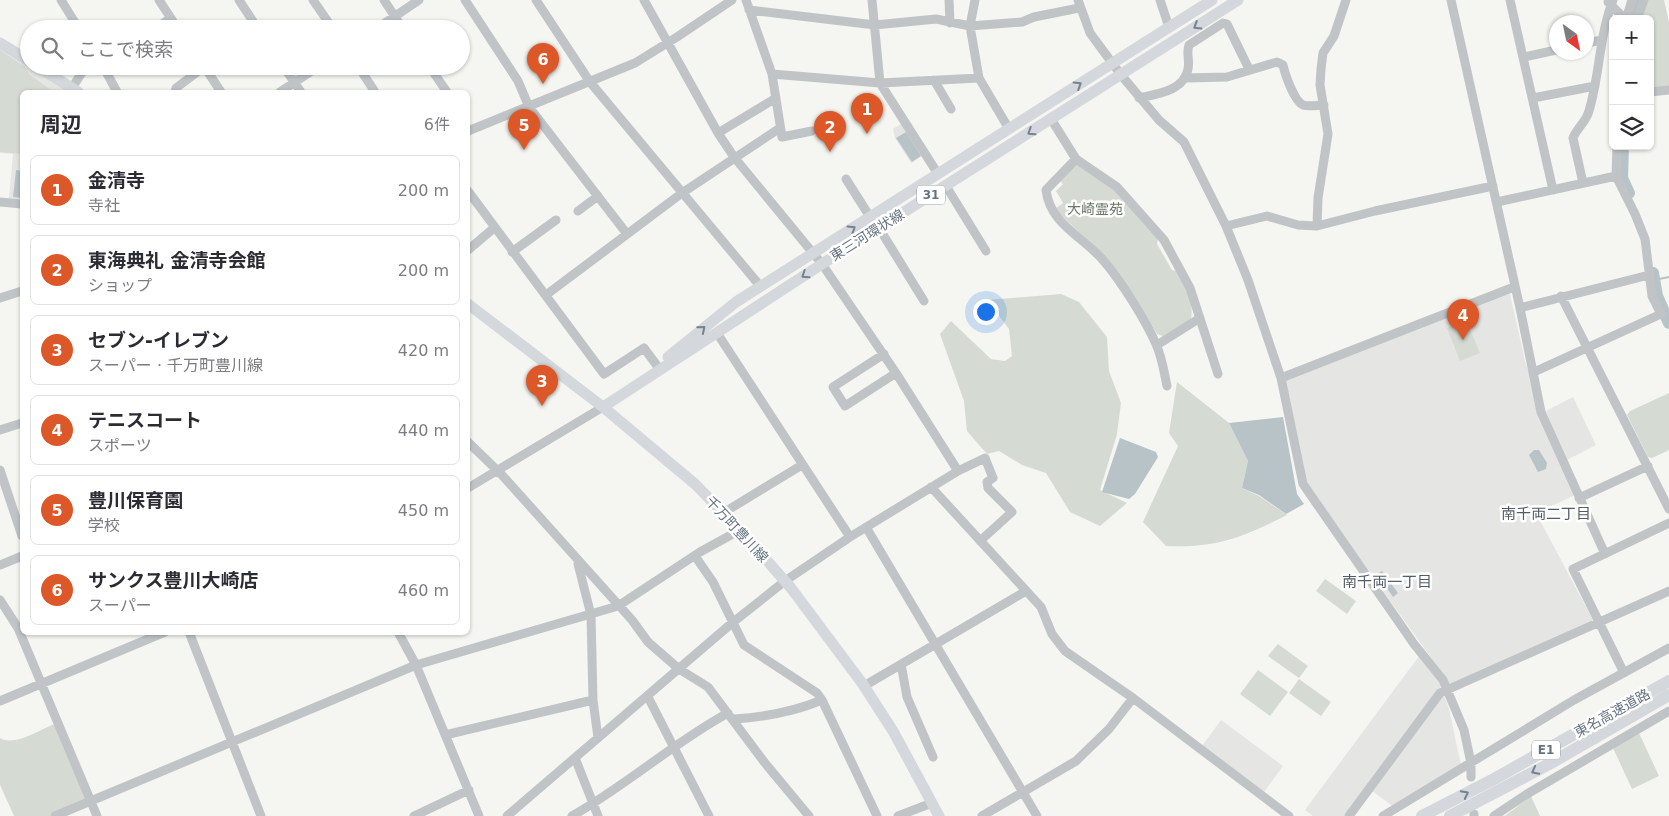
<!DOCTYPE html>
<html lang="ja">
<meta charset="utf-8">
<style>
body{margin:0;font-family:"DejaVu Sans","Noto Sans JP",sans-serif;background:#f2f2f3;color:#2b2b33}
.controls{position:absolute;right:15px;top:15px;display:grid;overflow:hidden;border-radius:8px;box-shadow:0 1px 4px #0004}
.controls button{width:45px;height:45px;display:grid;place-items:center;padding:0;border:0;border-bottom:1px solid #e1e1e2;background:#fff;color:#2b2b33;font:25px sans-serif}
.compass{position:absolute;left:1549px;top:15px;width:45px;height:45px;border-radius:50%;background:#fff;box-shadow:0 1px 4px #0004;rotate:147deg}
.you{position:absolute;left:985px;top:311px;width:18px;height:18px;margin:-12px;border:4px solid #fff;border-radius:50%;background:#1a73e8;box-shadow:0 0 0 8px #1a73e833}
.badge{display:grid;place-items:center;width:32px;height:32px;border-radius:50%;background:#dd5829;color:#fff;font-size:16px;font-weight:700}
.pin{position:absolute;translate:-50% -41px;filter:drop-shadow(0 1px 2px #0008)}
.pin::after{content:'';position:absolute;top:26px;width:18px;height:15px;background:inherit;clip-path:polygon(0 0,100% 0,50% 100%)}
.list{margin:0;padding:0;list-style:none}
h2{display:flex;justify-content:space-between;align-items:center;height:65px;margin:0;padding:0 20px;font-size:21px}
h2 small{font-size:16px;font-weight:400;color:#7c7c81}
.list li{display:grid;grid-template-columns:32px 1fr auto;gap:15px;align-items:center;box-sizing:border-box;height:70px;margin:0 10px 10px;padding:0 10px;border:1px solid #e1e1e2;border-radius:8px}
.list b{display:block;font-size:19px;white-space:nowrap}
.list p{margin:0;font-size:16px;white-space:nowrap;color:#7c7c81}
.list em{font-size:16px;font-style:normal;color:#7c7c81}
.icon{flex:none;width:28px;height:28px;fill:none;stroke:currentColor;stroke-width:2;stroke-linecap:round;stroke-linejoin:round}
.map{position:relative;flex:none;width:1669px;height:816px;overflow:hidden}
.search{position:absolute;background:#fff;box-shadow:0 1px 4px #0004;left:20px;top:20px;width:450px;height:55px;display:flex;align-items:center;gap:12px;box-sizing:border-box;padding:0 18px;border-radius:28px;color:#7c7c81;font-size:19px}
.panel{position:absolute;background:#fff;box-shadow:0 1px 4px #0004;left:20px;top:90px;width:450px;height:545px;border-radius:8px}
.map>svg:first-child{display:block}
.built{fill:#e5e6e4}
.green{fill:#d5dbd2}
.water{fill:#b7c3c7}
.lines{fill:none;stroke-linecap:round;stroke-linejoin:round}
.stream{stroke:#b7c3c7;stroke-width:2}
.river{stroke:#b7c3c7;stroke-width:12}
.minor{stroke:#c0c4c7;stroke-width:9}
.major{stroke:#d4d8dc;stroke-width:11}
.highway{stroke:#d4d8dc;stroke-width:12}
.oneway{stroke:#75828f}
.labels{text-anchor:middle;dominant-baseline:central;stroke-width:5;stroke-linejoin:round;paint-order:stroke}
.shield{fill:#fff;stroke:#929da7;stroke-width:1}
.shield-label{font-size:12px;font-weight:bold;fill:#647381}
.park-label{font-size:14px;fill:#677863;stroke:#fff}
.street-label{font-size:14px;fill:#647381;stroke:#fff}
.neighbourhood-label{font-size:15px;fill:#525d66;stroke:#fff}
</style>
<div class="map">
<svg width="1669" height="816" viewBox="0 0 1669 816">
<rect width="100%" height="100%" fill="#f5f5f1"/>
<!-- built -->
<path class="built" d="M0 47 74 92H22V200L9 198 13 154 0 153Z
M902 123 923 155 911 163 895 138 893 129Z
M1507 293 1510 294 1526 365 1575 493 1573 496 1536 513 1593 620 1450 684 1309 488 1306 481 1284 379Z
M1573 397 1596 445 1567 460 1546 411Z
M1419 656 1440 682 1441 687 1345 816H1313L1305 810Z
M1442 696 1445 697 1449 709 1461 765 1394 807 1372 791Z
M1221 720 1283 766 1264 792 1202 746Z"/>
<!-- green -->
<path class="green" d="M1646 0H1664L1669 22V87L1650 89V19H1639Z
M0 50 25 67 29 74 54 92H22V154L0 152Z
M1076 164 1112 187 1158 238 1157 244 1172 270 1176 271C1186 285 1194 301 1191 319L1163 336 1157 334 1136 298 1107 259 1055 209 1063 203 1056 191 1063 184 1060 181Z
M1061 294 1079 302 1107 337 1109 371 1121 403 1117 434 1100 490 1127 503 1100 526 1070 512 1046 473 1022 465 999 451 987 454 967 431 964 401 940 334 951 321 991 359 1005 361 1012 356 1009 329 987 300Z
M1466 320 1480 353 1460 361 1447 328Z
M1177 382 1229 423 1248 461 1242 488 1259 496 1287 515C1243 537 1217 548 1166 546L1143 522 1178 446 1169 433Z
M1669 393V450L1652 458 1648 457 1627 415 1630 411Z
M1325 579 1356 601 1347 614 1316 591Z
M1278 644 1308 666 1299 678 1268 656Z
M1258 670 1288 692 1270 716 1240 694Z
M1299 679 1331 702 1321 716 1289 693Z
M55 724 88 799 86 802 50 816H14L0 785V738C16 747 40 729 55 724Z
M1639 733 1659 776 1632 789 1613 748Z
M1531 796 1540 816H1505Z"/>
<!-- water -->
<path class="water" d="M906 132 921 156 912 162 896 138Z
M16 170 22 171V198L13 197Z
M1283 417 1297 494 1304 504 1286 514 1259 495 1242 488 1248 461 1229 423Z
M1120 438 1156 452 1158 457 1135 494 1129 499 1102 492Z
M1534 450H1539L1547 463 1546 469 1538 472 1529 455Z
M1382 571 1398 593 1393 597 1377 574Z"/>
<g class="lines">
<!-- stream -->
<path class="stream" d="M1654 280 1669 277"/>
<!-- river -->
<path class="river" d="M1632 19 1639 0
M1623 146 1622 178 1629 193
M1653 273 1657 296 1669 323"/>
<!-- minor -->
<path class="minor" d="M61 0 79 29
M159 0 178 29
M239 0 258 29
M313 0 333 29
M384 0 403 29
M465 0 518 81 529 107 627 234
M536 0 590 82 761 287
M746 0 772 74 782 137 812 131
M872 0 880 83 938 174
M949 0 950 23
M975 0 970 26 979 78 1009 129
M1078 0 1090 33 1121 75 1159 120 1184 142 1226 226 1248 280 1281 378 1303 484 1414 644 1443 680 1464 730 1471 763V777
M1160 0 1169 27
M1451 0 1520 308 1541 412 1605 554
M1510 0 1553 190
M1608 2 1625 19
M749 10 875 25 936 19 970 26 1022 22 1034 17 1079 8
M1626 19 1632 0
M1637 19 1644 0
M155 29 171 18
M376 29 419 0
M1586 43 1602 40
M1524 57 1556 50
M103 66 117 92
M204 66 221 92
M283 66 301 92
M358 66 375 92
M429 66 447 92
M772 74 880 83 979 78
M1185 78 1227 77 1277 62 1283 65C1285 74 1294 101 1303 105 1308 107 1318 105 1324 105
M934 80 951 109
M72 88 86 66
M175 92 176 88 204 67
M280 92 319 66
M1650 92 1669 90
M1139 98C1157 94 1184 91 1188 69 1190 61 1186 53 1189 45L1223 23 1227 24 1249 69
M1533 98 1595 86
M1051 119 1076 159 1117 187 1164 240 1190 288 1218 374
M468 131 635 63 677 37 732 0
M718 133 776 98
M1076 159 1046 190C1050 224 1082 236 1103 260 1121 281 1145 319 1156 344 1162 357 1164 372 1167 386
M846 179 870 217
M1583 183 1573 138C1577 128 1586 122 1589 111 1600 74 1599 36 1613 0
M946 186 986 251
M468 191 604 374 644 348 658 367
M0 202 22 204
M1497 202 1616 176
M578 211 598 196
M1226 226 1267 216 1298 225 1317 226 1375 211 1493 186
M1317 226 1318 198 1328 134 1320 85 1321 69 1323 53 1334 36 1346 0
M879 228 924 301
M468 250 494 228
M512 252 556 220
M546 295 682 193 780 128
M1561 296 1669 509
M0 298 22 291
M1520 308 1649 275
M717 333 850 537
M1157 345 1200 318
M884 354 833 387 845 406 896 373
M1534 372 1661 314 1652 296 1645 239 1635 214 1616 176 1617 146
M1281 378 1514 287
M0 430 22 423
M468 442 502 475 632 620 648 642 679 669 708 687 765 763 809 816
M0 470 22 536
M958 471 985 458 993 478 987 482 988 488 1012 512 980 541
M931 487 1041 607 1052 634 1065 651 1133 698 1289 816
M468 488 603 407
M1579 498 1648 466
M723 513 802 465
M866 527 1037 816
M695 556 713 582 744 645 817 693 822 700 877 816
M578 564 591 615 593 700 598 738
M0 565 22 556
M0 600 18 628 97 816
M189 632 261 816
M398 632 416 665 479 816
M901 664 907 697 933 757
M1624 673 1573 569 1669 523
M864 686 1026 591
M648 697 709 816
M0 701 165 632
M734 719C766 717 793 712 822 700
M445 735 593 700
M575 758 598 816
M1474 814V816
M55 816 416 665 618 606 700 552 740 530
M414 816 469 790
M507 816 732 623 785 581 850 537 958 471 896 373 822 264 734 157 718 133 644 0
M572 816C627 785 673 743 728 713
M898 816 932 803
M982 816 1076 761 1109 729 1133 698
M1349 816 1440 693 1669 591
M1383 816 1574 700 1669 648
M1494 816 1527 794 1669 711"/>
<!-- major -->
<path class="major" d="M0 43 29 61
M37 66 78 92
M468 304 603 407 695 484 740 530 791 588 862 683 893 731 939 816
M668 357 736 302 1212 0
M603 407 822 264 1238 0"/>
<!-- highway -->
<path class="highway" d="M1422 816 1494 779 1669 681
M1450 816 1551 763 1669 695"/>
</g>
<!-- one-way arrows -->
<defs><path id="oneway-chevron" d="M-2-3.5L2.5 0L-2 3.5" fill="none" stroke-width="1.6" stroke-linecap="round" stroke-linejoin="round" transform="scale(1.25)"/></defs>
<g class="oneway">
<use href="#oneway-chevron" transform="translate(1197 26) rotate(148)"/>
<use href="#oneway-chevron" transform="translate(1078 85) rotate(-32)"/>
<use href="#oneway-chevron" transform="translate(1031 132) rotate(147)"/>
<use href="#oneway-chevron" transform="translate(852 229) rotate(-32)"/>
<use href="#oneway-chevron" transform="translate(805 275) rotate(147)"/>
<use href="#oneway-chevron" transform="translate(702 329) rotate(-40)"/>
<use href="#oneway-chevron" transform="translate(1535 771) rotate(152)"/>
<use href="#oneway-chevron" transform="translate(1465 794) rotate(-27)"/>
</g>
<g class="labels">
<!-- shield labels -->
<g class="shield">
<rect x="917" y="185.5" width="28" height="19" rx="4"/>
<rect x="1532" y="740.5" width="28" height="19" rx="4"/>
</g>
<g class="shield-label">
<text x="931" y="195">31</text>
<text x="1546" y="750">E1</text>
</g>
<!-- park labels -->
<g class="park-label">
<text x="1095" y="209">大崎霊苑</text>
</g>
<!-- street labels -->
<g class="street-label">
<text transform="translate(867 235) rotate(-32)">東三河環状線</text>
<text transform="translate(737 529) rotate(47)">千万町豊川線</text>
<text transform="translate(1612 713) rotate(-29)">東名高速道路</text>
</g>
<!-- neighbourhood labels -->
<g class="neighbourhood-label">
<text x="1546" y="514">南千両二丁目</text>
<text x="1387" y="582">南千両一丁目</text>
</g>
</g>
</svg>
<div class="controls">
<button>+</button>
<button>−</button>
<button><svg class="icon" aria-label="layers" viewBox="0 0 24 24"><path d="M12 4l9 5-9 5-9-5zM3 14l9 5 9-5"/></svg></button>
</div>
<svg class="compass" viewBox="-18 -18 36 36"><path d="M0-13l5 13h-10z" fill="#e53935"/><path d="M0 13l5-13h-10z" fill="#7c7c81"/></svg>
<div class="you"></div>
<div class="pin badge" style="left:867px;top:134px">1</div>
<div class="pin badge" style="left:830px;top:152px">2</div>
<div class="pin badge" style="left:542px;top:406px">3</div>
<div class="pin badge" style="left:1463px;top:340px">4</div>
<div class="pin badge" style="left:524px;top:150px">5</div>
<div class="pin badge" style="left:543px;top:84px">6</div>
<div class="search"><svg class="icon" aria-label="search" viewBox="0 0 24 24"><circle cx="10" cy="10" r="6"/><path d="M15 15l6 6"/></svg>ここで検索</div>
<section class="panel">
<h2>周辺<small>6件</small></h2>
<ul class="list">
<li><span class="badge">1</span><div><b>金清寺</b><p>寺社</p></div><em>200 m</em></li>
<li><span class="badge">2</span><div><b>東海典礼 金清寺会館</b><p>ショップ</p></div><em>200 m</em></li>
<li><span class="badge">3</span><div><b>セブン-イレブン</b><p>スーパー · 千万町豊川線</p></div><em>420 m</em></li>
<li><span class="badge">4</span><div><b>テニスコート</b><p>スポーツ</p></div><em>440 m</em></li>
<li><span class="badge">5</span><div><b>豊川保育園</b><p>学校</p></div><em>450 m</em></li>
<li><span class="badge">6</span><div><b>サンクス豊川大崎店</b><p>スーパー</p></div><em>460 m</em></li>
</ul>
</section>
</div>
